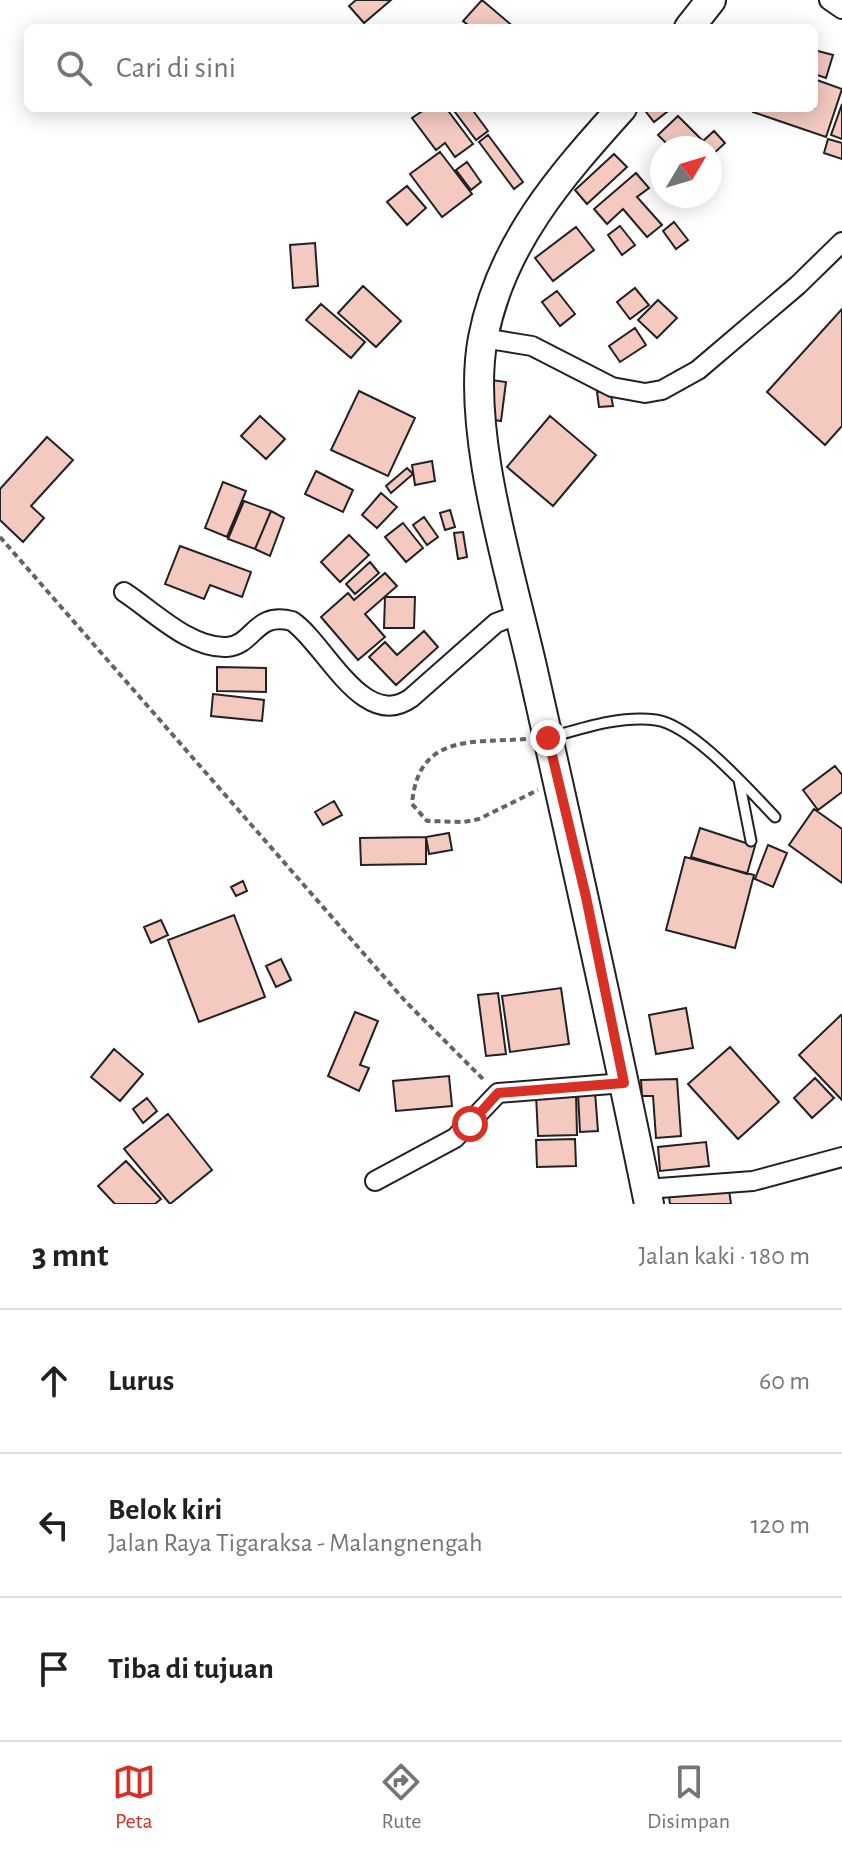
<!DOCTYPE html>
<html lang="id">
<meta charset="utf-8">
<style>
body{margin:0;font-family:"Alegreya Sans",sans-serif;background:#f6f6f6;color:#202124}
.compass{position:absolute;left:650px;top:136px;width:72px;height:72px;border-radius:50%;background:#fff;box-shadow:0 4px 20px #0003;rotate:52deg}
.stop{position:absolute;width:24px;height:24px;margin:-18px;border:6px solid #d93025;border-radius:50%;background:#fff}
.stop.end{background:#d93025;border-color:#fff;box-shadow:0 2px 8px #0008}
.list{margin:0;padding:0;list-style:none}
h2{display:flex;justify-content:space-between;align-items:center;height:104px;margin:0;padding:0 32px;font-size:34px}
h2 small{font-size:26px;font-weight:400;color:#757577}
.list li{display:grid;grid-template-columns:52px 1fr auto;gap:24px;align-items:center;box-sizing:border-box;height:144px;padding:0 32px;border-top:2px solid #e0e0e0}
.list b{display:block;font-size:30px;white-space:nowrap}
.list p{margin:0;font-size:26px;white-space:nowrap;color:#757577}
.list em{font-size:26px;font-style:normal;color:#757577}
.icon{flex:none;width:44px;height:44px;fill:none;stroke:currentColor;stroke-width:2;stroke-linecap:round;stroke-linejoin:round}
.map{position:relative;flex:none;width:842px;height:1204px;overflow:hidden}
.search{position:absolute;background:#fff;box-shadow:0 4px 20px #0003;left:24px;right:24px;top:24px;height:88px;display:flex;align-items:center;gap:20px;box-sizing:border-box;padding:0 28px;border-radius:12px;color:#757577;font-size:30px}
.sheet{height:536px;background:#fff}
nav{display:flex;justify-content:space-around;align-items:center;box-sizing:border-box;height:112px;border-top:2px solid #e0e0e0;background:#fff;font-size:22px;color:#757577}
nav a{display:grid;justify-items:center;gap:4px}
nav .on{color:#d93025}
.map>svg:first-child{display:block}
.building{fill:#f3c9c0;stroke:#222;stroke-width:2}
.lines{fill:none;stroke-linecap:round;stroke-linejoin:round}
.service-casing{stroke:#222;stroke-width:13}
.minor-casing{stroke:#222;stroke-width:22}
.primary-casing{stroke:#222;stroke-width:32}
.path{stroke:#646464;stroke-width:4;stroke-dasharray:6 4;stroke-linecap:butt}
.service{stroke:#fff;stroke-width:9}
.minor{stroke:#fff;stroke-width:18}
.primary{stroke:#fff;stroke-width:28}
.route{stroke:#d93025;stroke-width:10}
</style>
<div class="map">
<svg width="842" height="1204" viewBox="0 0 842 1204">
<rect width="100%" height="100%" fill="#fff"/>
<!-- building -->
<path class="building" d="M356 0H391L364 23 349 6Z
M482 0 515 28H472L463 21Z
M814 50 833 55 826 78 814 74Z
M814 79 842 89 826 137 753 112 754 108H814Z
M842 104V139L831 135Z
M427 108H446L473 144 455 157 445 143 436 150 412 118Z
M452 108H471L488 131 476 140Z
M643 108H672L654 122Z
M678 116 703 141 714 131 725 143 710 157V148H671L658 135Z
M488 135 523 182 514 189 479 142Z
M828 139 842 143V159L824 153Z
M440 152 472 194 442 217 410 174Z
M614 154 627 167 587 204 575 190Z
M467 162 481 182 471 190 456 170Z
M636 173 649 188 637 197 662 225 647 237 623 209 607 224 594 209Z
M407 186 426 208 407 225 387 202Z
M674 222 688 240 676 249 663 231Z
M620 226 635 245 622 255 608 235Z
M576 227 594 250 553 281 535 258Z
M315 243 318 286 293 288 290 245Z
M363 286 401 321 376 347 338 313Z
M635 288 649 305 630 319 617 302Z
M557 291 575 314 560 326 542 302Z
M658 300 677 318 657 338 638 320Z
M321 304 365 342 351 358 306 320Z
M842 309V426L825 445 767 392Z
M635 328 646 345 620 362 609 346Z
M491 380 506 382 501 421 487 419Z
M610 390 613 406 599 407 597 392Z
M359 391 415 418 388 476 331 450Z
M260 416 285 439 266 459 241 436Z
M550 416 596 455 553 506 507 467Z
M47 437 73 460 31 506 44 518 23 542 0 520V489Z
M432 461 435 481 415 485 412 465Z
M407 468 413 474 391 493 386 486Z
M316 471 353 490 343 512 305 494Z
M223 482 246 491 227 537 205 528Z
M381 493 397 507 377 528 362 515Z
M244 501 271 511 255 549 228 539Z
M450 510 455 527 445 530 440 513Z
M271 511 284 518 270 556 255 549Z
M424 517 438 537 427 545 413 525Z
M403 523 423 548 406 562 385 537Z
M463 532 467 557 458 559 454 533Z
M349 535 369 555 340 582 321 562Z
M180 546 251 572 242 597 210 585 204 599 165 584Z
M370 562 379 573 355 594 346 584Z
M385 573 397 586 365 614 385 637 358 660 321 617 348 593 354 600Z
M385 597H415L414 628H384Z
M424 631 438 647 396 685 369 657 385 642 397 655Z
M217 667 266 668V692L217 691Z
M213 694 264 700 262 721 211 716Z
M835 766 842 775V792L818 810 803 790Z
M334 801 342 815 323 825 315 812Z
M814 809 842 829V883L789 845Z
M700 828 755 846 747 874 691 857Z
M449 833 452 850 429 854 426 837Z
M426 837V864L361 865 360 838Z
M768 845 787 853 773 887 755 879Z
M685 857 754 875 735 948 666 930Z
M243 881 247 891 236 896 231 887Z
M234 915 265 997 199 1022 168 940Z
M161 920 168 935 151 943 144 927Z
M281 959 291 980 276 987 266 966Z
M561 988 569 1044 510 1052 502 996Z
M498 993 506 1054 486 1056 478 995Z
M686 1008 693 1048 656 1054 649 1015Z
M355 1012 378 1021 360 1065 369 1068 359 1091 328 1076Z
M841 1015 842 1016V1100L799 1055Z
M730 1047 779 1102 738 1139 688 1084Z
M114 1049 143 1074 120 1101 91 1077Z
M449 1076 452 1106 396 1111 393 1081Z
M815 1078 834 1098 812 1118 794 1098Z
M677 1079 681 1136 656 1138 653 1096H642L641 1080Z
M595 1092 598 1131 580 1132 578 1093Z
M576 1094 577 1135 538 1136 536 1095Z
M147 1098 157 1111 143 1123 133 1109Z
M168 1114 212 1170 170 1204 124 1149Z
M575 1139 576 1166 537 1167 536 1140Z
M706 1142 709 1166 660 1171 658 1147Z
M126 1161 161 1199 155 1204H115L98 1186Z
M729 1190 731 1204H670L669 1197Z"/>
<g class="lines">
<!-- service casing -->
<g class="service-casing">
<path id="service" d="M551 737C583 728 622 715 656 720 692 725 750 791 775 817
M739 780 751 841"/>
</g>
<!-- minor casing -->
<g class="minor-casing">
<path id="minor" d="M829 0 842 9
M483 338 532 346 612 387 645 393 662 390 698 370 798 285 842 242
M124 592C152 610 190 649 227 647 254 645 255 611 292 621 325 643 363 732 411 698L496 623 520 614
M375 1181 455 1138 498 1093 624 1083
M646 1189 753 1181 842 1157"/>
</g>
<!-- primary casing -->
<g class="primary-casing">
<path id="primary" d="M689 28 711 0
M622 108C560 177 501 244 483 338 465 431 512 577 533 671 573 849 613 1026 649 1204"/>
</g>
<!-- path -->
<path class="path" d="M0 537 406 1002 485 1081
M526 739C473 743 418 733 412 804L427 821 464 822 479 819 538 790"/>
<!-- service -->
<use href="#service" class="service"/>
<!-- minor -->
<use href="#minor" class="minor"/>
<!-- primary -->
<use href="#primary" class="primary"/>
</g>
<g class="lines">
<!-- route -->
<path class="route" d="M470 1124 498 1093 624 1083 586 897 548 738"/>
</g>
</svg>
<svg class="compass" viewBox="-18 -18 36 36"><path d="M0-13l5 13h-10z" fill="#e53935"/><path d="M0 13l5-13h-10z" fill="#757577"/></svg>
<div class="stop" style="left:470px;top:1124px"></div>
<div class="stop end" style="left:548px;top:738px"></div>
<div class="search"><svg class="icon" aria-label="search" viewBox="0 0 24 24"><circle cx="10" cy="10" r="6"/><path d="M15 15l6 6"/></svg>Cari di sini</div>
</div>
<section class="sheet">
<h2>3 mnt<small>Jalan kaki · 180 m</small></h2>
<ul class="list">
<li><svg class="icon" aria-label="ahead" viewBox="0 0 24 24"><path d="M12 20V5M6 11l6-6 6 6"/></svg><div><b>Lurus</b></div><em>60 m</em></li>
<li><svg class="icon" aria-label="left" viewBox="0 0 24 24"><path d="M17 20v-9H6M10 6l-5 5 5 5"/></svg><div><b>Belok kiri</b><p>Jalan Raya Tigaraksa - Malangnengah</p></div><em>120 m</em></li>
<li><svg class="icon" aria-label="arrive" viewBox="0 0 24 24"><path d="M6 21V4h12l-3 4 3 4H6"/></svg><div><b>Tiba di tujuan</b></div></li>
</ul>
</section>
<nav>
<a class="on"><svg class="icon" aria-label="map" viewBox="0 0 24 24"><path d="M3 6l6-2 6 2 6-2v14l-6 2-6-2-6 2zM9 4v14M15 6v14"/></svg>Peta</a>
<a><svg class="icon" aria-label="directions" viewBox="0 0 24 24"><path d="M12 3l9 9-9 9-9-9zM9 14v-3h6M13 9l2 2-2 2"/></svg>Rute</a>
<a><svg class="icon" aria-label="saved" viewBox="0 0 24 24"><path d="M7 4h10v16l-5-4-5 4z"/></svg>Disimpan</a>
</nav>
